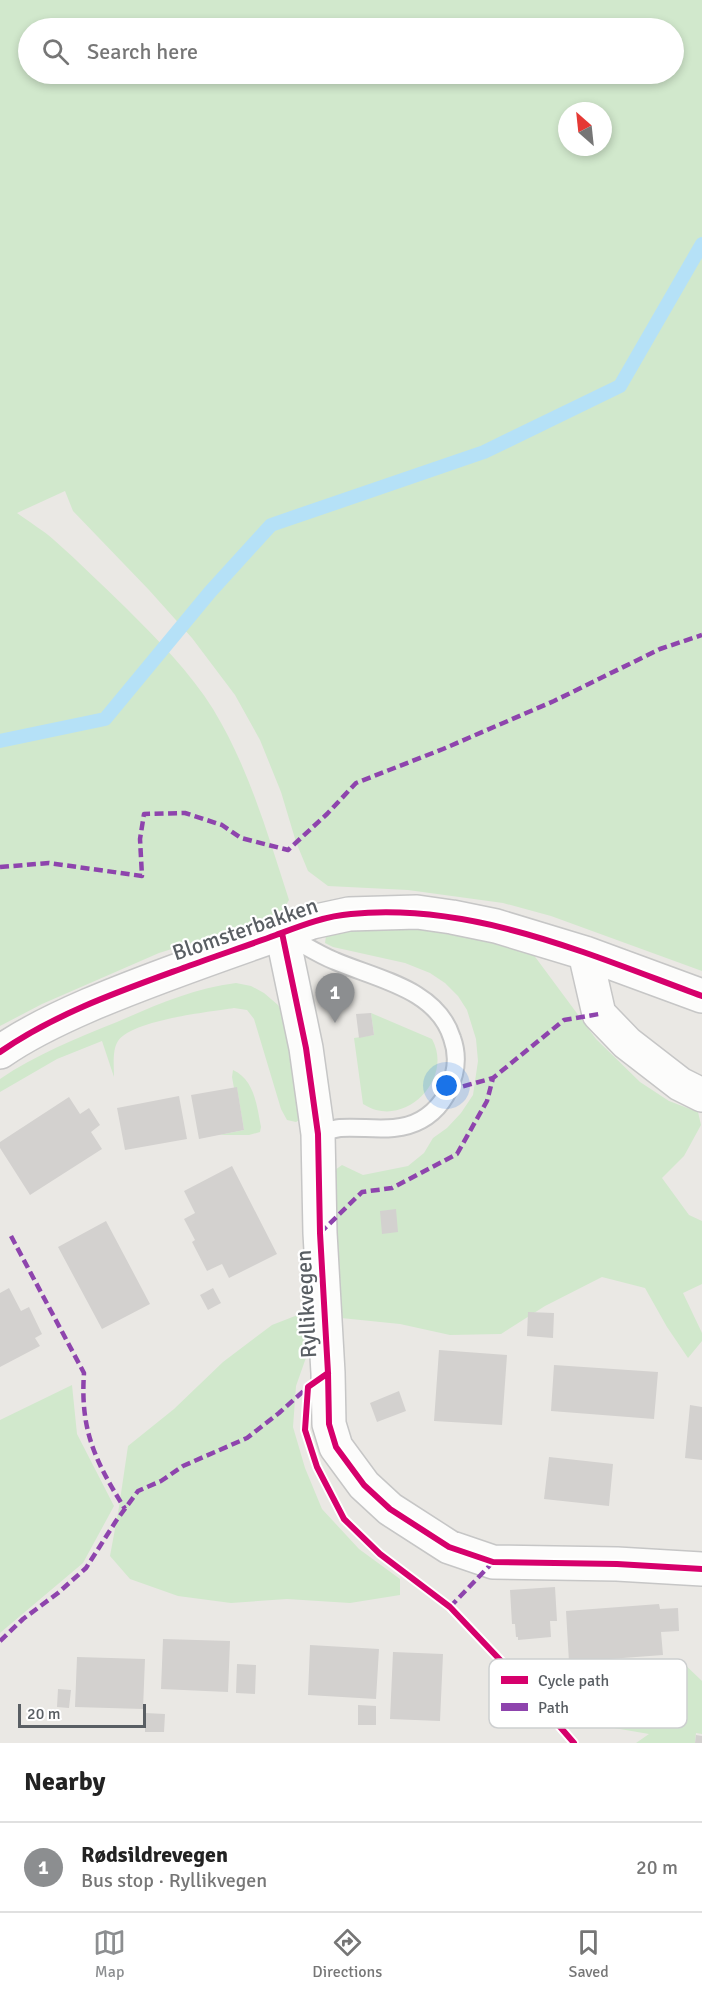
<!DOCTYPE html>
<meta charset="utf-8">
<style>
body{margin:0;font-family:Signika,sans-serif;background:#f2f2f2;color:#222}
.compass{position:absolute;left:558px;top:102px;width:54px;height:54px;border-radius:50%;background:#fff;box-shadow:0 3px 9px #0003;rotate:333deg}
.scale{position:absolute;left:18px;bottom:15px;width:128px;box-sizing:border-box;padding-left:6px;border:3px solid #595e63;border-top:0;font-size:16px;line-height:21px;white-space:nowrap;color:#595e63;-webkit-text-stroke:4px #fff;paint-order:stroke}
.you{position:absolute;left:447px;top:1086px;width:21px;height:21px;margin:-15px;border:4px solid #fff;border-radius:50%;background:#1a73e8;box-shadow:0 0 0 9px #1a73e833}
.badge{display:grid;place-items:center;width:39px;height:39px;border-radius:50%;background:#8c8e90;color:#fff;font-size:20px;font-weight:700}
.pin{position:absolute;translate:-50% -50px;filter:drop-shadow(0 2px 3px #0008)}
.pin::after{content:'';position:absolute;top:32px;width:21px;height:18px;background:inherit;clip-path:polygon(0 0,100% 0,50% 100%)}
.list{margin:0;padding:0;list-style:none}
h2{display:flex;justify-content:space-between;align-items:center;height:78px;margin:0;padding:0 24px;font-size:26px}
h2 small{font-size:20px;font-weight:400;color:#767676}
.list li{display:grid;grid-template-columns:39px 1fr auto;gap:18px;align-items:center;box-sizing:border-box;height:90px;padding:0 24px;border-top:2px solid #e0e0e0}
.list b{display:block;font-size:22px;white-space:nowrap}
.list p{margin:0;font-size:20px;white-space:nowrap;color:#767676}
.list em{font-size:20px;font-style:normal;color:#767676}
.icon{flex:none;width:33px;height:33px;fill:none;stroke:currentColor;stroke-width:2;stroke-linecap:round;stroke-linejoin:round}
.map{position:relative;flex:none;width:702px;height:1743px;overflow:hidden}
.search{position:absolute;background:#fff;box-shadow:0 3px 9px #0003;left:18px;right:18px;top:18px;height:66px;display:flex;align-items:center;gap:15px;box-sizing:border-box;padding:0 21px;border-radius:33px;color:#767676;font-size:22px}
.sheet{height:168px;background:#fff}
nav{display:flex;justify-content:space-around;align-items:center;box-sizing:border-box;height:84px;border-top:2px solid #e0e0e0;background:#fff;font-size:16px;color:#767676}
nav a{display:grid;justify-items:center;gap:3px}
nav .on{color:#8c8e90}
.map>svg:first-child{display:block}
.green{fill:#d1e8cc;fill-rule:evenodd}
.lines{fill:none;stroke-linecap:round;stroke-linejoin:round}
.stream{stroke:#b5e1f7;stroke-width:14}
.building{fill:#d3d1cf}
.service-casing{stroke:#c6c6c6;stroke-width:20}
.minor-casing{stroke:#c6c6c6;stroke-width:36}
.tertiary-casing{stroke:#c6c6c6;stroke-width:36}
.service{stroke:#fcfcfb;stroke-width:16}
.minor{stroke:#fcfcfb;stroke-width:33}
.tertiary{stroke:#fcfcfb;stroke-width:33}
.quiet{stroke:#8e44ad;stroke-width:4.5;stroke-dasharray:9 4.5;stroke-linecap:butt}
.cycleway-casing{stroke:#fff;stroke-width:10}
.cycleway{stroke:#d6006c;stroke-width:6}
.labels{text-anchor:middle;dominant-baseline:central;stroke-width:4.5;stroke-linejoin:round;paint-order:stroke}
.street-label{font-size:22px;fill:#595e63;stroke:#fff}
.key{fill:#fff;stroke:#cdcfd0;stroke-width:1.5}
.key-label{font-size:16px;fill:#595e63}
</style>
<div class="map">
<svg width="702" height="1743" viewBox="0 0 702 1743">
<rect width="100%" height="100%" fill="#eae8e4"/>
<!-- green -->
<path class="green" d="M0 0H702V971L551 916 503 903 408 890 328 886 308 871 296 842 281 792 260 740 235 695 192 638 149 590 73 511 65 491 17 513C29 522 43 530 54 540 79 562 103 586 127 609 158 640 190 672 213 709 249 768 268 835 289 900L280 915 159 953 42 1004 0 1026ZM28 28H674V74H28ZM567 111H603V147H567Z
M409 924 457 926 533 954 596 1039 640 1082 669 1101 698 1112 701 1125 684 1156 662 1178 689 1215 702 1221V1284L683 1293 702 1333V1341L688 1358 667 1327 645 1288 602 1277 545 1306 501 1334 450 1335 400 1324 341 1318 336 1276 335 1170 342 1165 363 1175 408 1166 424 1153 433 1138 447 1128 461 1113 473 1095 478 1061 476 1039 467 1010 458 996 445 983 430 973 405 963 333 947 325 943 326 936 335 933Z
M236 983 251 986 264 993 278 1005 287 1021 304 1117 296 1122 287 1120 281 1109 254 1019 247 1010 234 1008C209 1012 132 1020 118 1041 112 1050 114 1067 114 1077L102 1041 57 1059 0 1092V1079C35 1055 77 1038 117 1022 156 1005 194 988 236 983Z
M371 1013 432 1039C452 1075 414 1120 376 1110 372 1109 367 1106 363 1104L354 1038 374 1035Z
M233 1070C255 1080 257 1107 261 1127L260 1132 249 1135H219L244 1130 237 1088H234L232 1077Z
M308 1311 314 1335 296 1386 293 1427 305 1468 322 1509 359 1549 400 1579V1595L350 1603 287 1599 231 1603 178 1596 130 1579 110 1556 119 1507 128 1446 174 1409 223 1362 272 1325Z
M72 1385 77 1434 114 1506 83 1563 0 1633V1420Z
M679 1659 702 1681V1734L696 1733 695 1743H636L649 1734 614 1728 571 1683C588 1679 637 1682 646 1670 649 1668 649 1665 651 1662Z"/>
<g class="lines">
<!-- stream -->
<path class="stream" d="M0 741 105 719 210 592 271 525 484 452 620 386 702 244"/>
</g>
<!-- building -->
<path class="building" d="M371 1013 374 1035 359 1038 356 1014Z
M237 1087 244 1130 199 1139 191 1095Z
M179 1096 187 1139 125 1150 117 1108Z
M69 1097 80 1114 89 1108 100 1125 91 1132 102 1149 30 1195 0 1148V1142Z
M232 1166 277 1254 229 1278 222 1264 207 1271 192 1242 195 1240 184 1219 195 1213 184 1191Z
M396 1209 398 1232 382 1234 380 1211Z
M106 1221 150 1304 102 1329 58 1247Z
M9 1288 21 1311 29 1307 42 1334 35 1338 40 1346 0 1367V1293Z
M213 1288 221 1303 208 1310 200 1295Z
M528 1312 554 1313 553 1338 527 1336Z
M439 1350 507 1355 502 1425 434 1421Z
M554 1365 658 1372 654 1419 551 1411Z
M399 1391 406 1411 377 1422 370 1403Z
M690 1405 702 1407V1460L685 1458Z
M549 1457 613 1464 609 1506 544 1499Z
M555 1587 557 1621H550L551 1637 518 1640V1637H516L515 1624H512L510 1590Z
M659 1604 660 1609 678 1608 679 1631 661 1632 663 1655 569 1662 566 1611Z
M163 1639 230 1641 228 1692 161 1689Z
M310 1645 379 1649 376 1699 308 1695Z
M393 1652 443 1654 440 1721 390 1719Z
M77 1657 145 1659 143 1709 75 1707Z
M237 1664 256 1665 255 1694 236 1693Z
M58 1689 71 1690 69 1708 57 1707Z
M358 1705 376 1706V1725H358Z
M145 1713 165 1714 164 1732H145Z
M696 1735 702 1736V1743H695Z"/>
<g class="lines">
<!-- service casing -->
<g class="service-casing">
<path id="service" d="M282 933C300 942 317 954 335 961 377 979 437 989 452 1038 456 1049 457 1062 454 1074 449 1094 439 1110 421 1120 396 1134 366 1126 340 1128 332 1129 325 1132 318 1134"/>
</g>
<!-- minor casing -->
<g class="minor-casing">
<path id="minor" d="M585 953 599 1014 627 1043 680 1084 702 1095
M702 996 585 953 496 926 452 917 417 912 349 914 312 922 282 933 306 1048 318 1134 320 1233 328 1373 329 1424 336 1447 364 1485 390 1509 449 1547 493 1562 617 1564 702 1569"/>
</g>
<!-- tertiary casing -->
<g class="tertiary-casing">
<path id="tertiary" d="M0 1052C27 1033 59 1018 89 1005 152 978 217 956 282 933"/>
</g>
<!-- service -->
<use href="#service" class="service"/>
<!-- minor -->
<use href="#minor" class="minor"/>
<!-- tertiary -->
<use href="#tertiary" class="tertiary"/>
<!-- quiet -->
<path class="quiet" d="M0 867 49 863 142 876 140 839 144 814 185 813 222 825 241 838 288 850 327 814 356 783 443 749 554 701 660 649 702 635
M450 1090 493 1078 564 1020 599 1014
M320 1233 362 1192 392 1188 457 1154 487 1101 493 1078
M11 1236 84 1373C80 1430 95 1461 125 1509
M450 1607 493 1562
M0 1641 23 1619 58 1593 86 1568 116 1521 138 1491 161 1481 183 1466 247 1438 279 1413 308 1387"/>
<!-- cycleway casing -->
<g class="cycleway-casing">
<path id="cycleway" d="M282 933 306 1048 318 1134 320 1233 328 1373 329 1424 336 1447 364 1485 390 1509 449 1547 493 1562 617 1564 702 1569
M0 1052C56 1013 123 990 186 967 216 956 246 946 276 935 300 926 325 916 351 914 473 902 590 955 702 996
M328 1373 308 1387 305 1430 317 1467 344 1519 380 1554 450 1607 522 1683 574 1743"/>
</g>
<!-- cycleway -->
<use href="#cycleway" class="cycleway"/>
</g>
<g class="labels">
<!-- street labels -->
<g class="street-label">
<text transform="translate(245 929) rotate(-19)">Blomsterbakken</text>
<text transform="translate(306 1304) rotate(-93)">Ryllikvegen</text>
</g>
</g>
<!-- legend -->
<rect x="489" y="1659" width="198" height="69" rx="9" class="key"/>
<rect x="501" y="1676" width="27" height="8" fill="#d6006c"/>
<rect x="501" y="1703" width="27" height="8" fill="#8e44ad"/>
<g class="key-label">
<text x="538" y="1686">Cycle path</text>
<text x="538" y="1713">Path</text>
</g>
</svg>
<svg class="compass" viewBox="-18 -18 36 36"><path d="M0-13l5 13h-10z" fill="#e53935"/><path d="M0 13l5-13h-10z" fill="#767676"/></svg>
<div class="scale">20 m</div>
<div class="you"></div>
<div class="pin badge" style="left:335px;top:1023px">1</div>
<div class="search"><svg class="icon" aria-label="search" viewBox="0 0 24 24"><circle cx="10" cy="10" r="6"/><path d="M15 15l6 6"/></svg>Search here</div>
</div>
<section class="sheet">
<h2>Nearby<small></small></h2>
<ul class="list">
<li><span class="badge">1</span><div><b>Rødsildrevegen</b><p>Bus stop · Ryllikvegen</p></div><em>20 m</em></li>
</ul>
</section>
<nav>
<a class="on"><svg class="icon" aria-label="map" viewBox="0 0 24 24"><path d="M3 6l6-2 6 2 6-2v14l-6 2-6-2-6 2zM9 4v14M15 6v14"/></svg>Map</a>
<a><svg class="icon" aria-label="directions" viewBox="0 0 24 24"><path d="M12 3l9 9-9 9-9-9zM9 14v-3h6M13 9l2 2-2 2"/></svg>Directions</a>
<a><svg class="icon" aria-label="saved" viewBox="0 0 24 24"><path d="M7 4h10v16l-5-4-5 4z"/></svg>Saved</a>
</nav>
